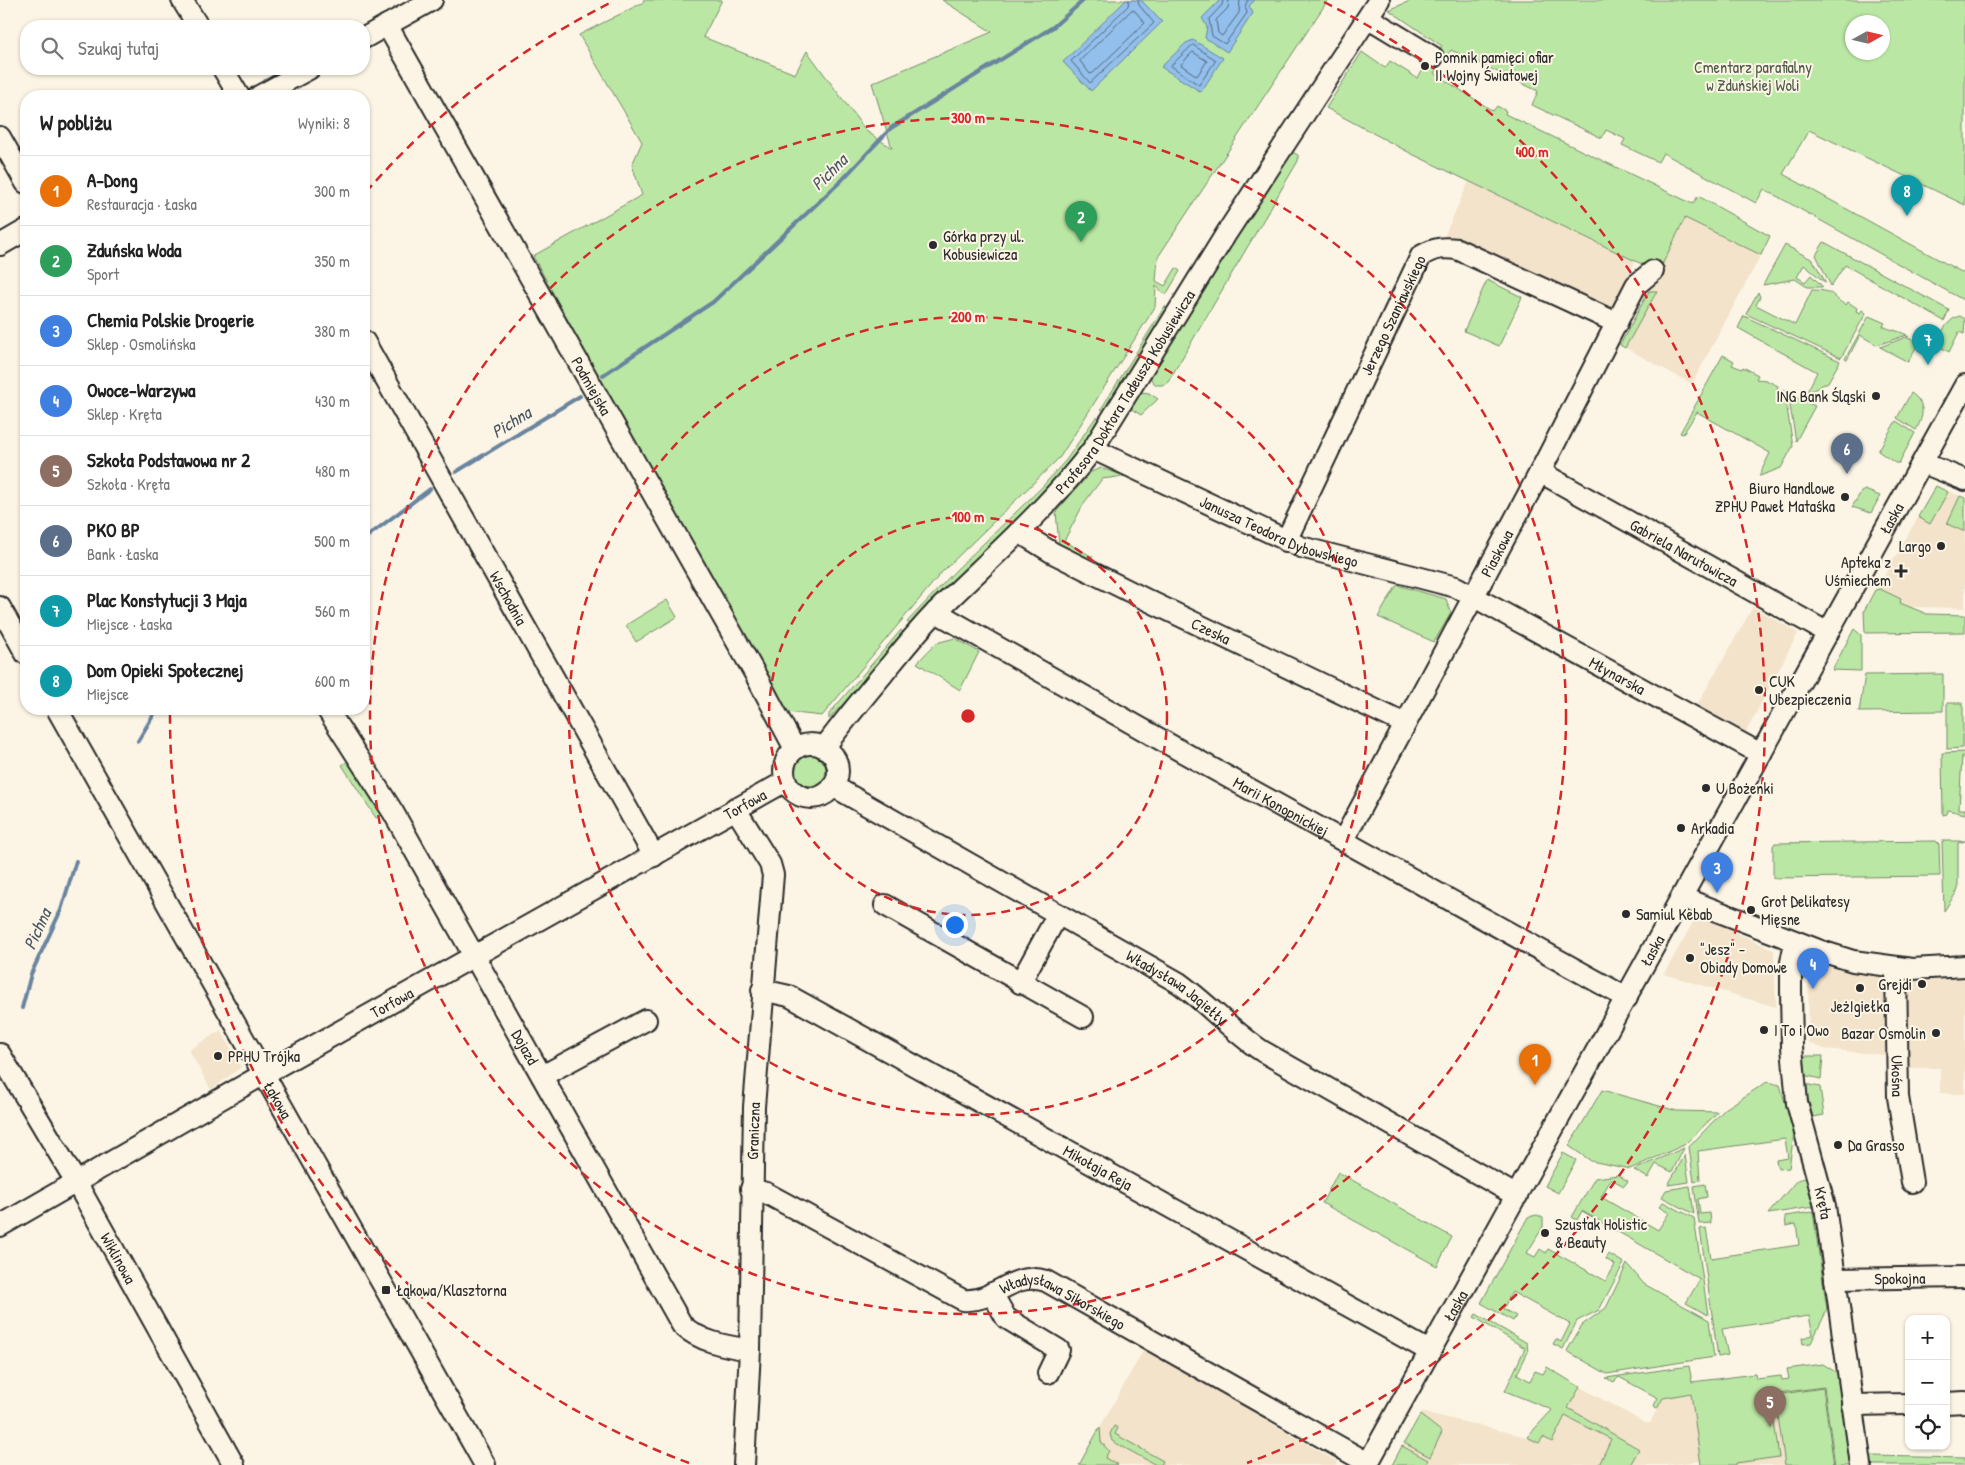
<!DOCTYPE html>
<html lang="pl">
<meta charset="utf-8">
<style>
body{margin:0;font-family:"Patrick Hand",sans-serif;background:#f2f2f2;color:#222}
.controls{position:absolute;right:15px;bottom:15px;display:grid;overflow:hidden;border-radius:10px;box-shadow:0 1px 4px #0004}
.controls button{width:45px;height:45px;display:grid;place-items:center;padding:0;border:0;border-bottom:1px solid #e0e0e0;background:#fff;color:#222;font:25px sans-serif}
.compass{position:absolute;left:1845px;top:15px;width:45px;height:45px;border-radius:50%;background:#fff;box-shadow:0 1px 4px #0004;rotate:82deg}
.you{position:absolute;left:954px;top:924px;width:18px;height:18px;margin:-12px;border:4px solid #fff;border-radius:50%;background:#1a73e8;box-shadow:0 0 0 8px #1a73e833}
.badge{display:grid;place-items:center;width:32px;height:32px;border-radius:50%;background:#1a73e8;color:#fff;font-size:16px;font-weight:700}
.pin{position:absolute;translate:-50% -41px;filter:drop-shadow(0 1px 2px #0008)}
.pin::after{content:'';position:absolute;top:26px;width:18px;height:15px;background:inherit;clip-path:polygon(0 0,100% 0,50% 100%)}
.list{margin:0;padding:0;list-style:none}
h2{display:flex;justify-content:space-between;align-items:center;height:65px;margin:0;padding:0 20px;font-size:21px}
h2 small{font-size:16px;font-weight:400;color:#767676}
.list li{display:grid;grid-template-columns:32px 1fr auto;gap:15px;align-items:center;box-sizing:border-box;height:70px;padding:0 20px;border-top:1px solid #e0e0e0}
.list b{display:block;font-size:19px;white-space:nowrap}
.list p{margin:0;font-size:16px;white-space:nowrap;color:#767676}
.list em{font-size:16px;font-style:normal;color:#767676}
.icon{flex:none;width:28px;height:28px;fill:none;stroke:currentColor;stroke-width:2;stroke-linecap:round;stroke-linejoin:round}
.map{position:relative;flex:none;width:1965px;height:1465px;overflow:hidden}
.search{position:absolute;background:#fff;box-shadow:0 1px 4px #0004;left:20px;top:20px;width:350px;height:55px;display:flex;align-items:center;gap:12px;box-sizing:border-box;padding:0 18px;border-radius:20px;color:#767676;font-size:19px}
.panel{position:absolute;background:#fff;box-shadow:0 1px 4px #0004;left:20px;top:90px;width:350px;height:625px;border-radius:20px}
.map>svg:first-child{display:block}
.built{fill:#f2e3ca}
.green{fill:#bbe7a4;stroke:#738968;fill-rule:evenodd}
.water{fill:#92bfec;stroke:#69849f}
.lines{fill:none;stroke-linecap:round;stroke-linejoin:round}
.shore{stroke:#546678;stroke-width:1}
.stream{stroke:#69849f;stroke-width:4}
.minor-casing{stroke:#2b2b2b;stroke-width:24}
.minor{stroke:#fcf5e5;stroke-width:20}
.ring{fill:none;stroke:#d62828;stroke-width:2.5;stroke-dasharray:9 6}
.poi-dot{fill:#2b2b2b;stroke:#fcf5e5;stroke-width:2}
.labels{text-anchor:middle;dominant-baseline:central;stroke-width:4;stroke-linejoin:round;paint-order:stroke}
.poi-label{font-size:16px;fill:#2b2b2b;stroke:#fcf5e5;text-anchor:start}
.park-label{font-size:16px;fill:#4f5a49;stroke:#fcf5e5}
.street-label{font-size:16px;fill:#2b2b2b;stroke:#fcf5e5}
.water-label{font-size:18px;font-style:italic;fill:#4a5765;stroke:#fcf5e5}
.centre{fill:#d62828;stroke:#fcf5e5;stroke-width:2.5}
.ring-label{font-size:15px;text-anchor:middle;font-weight:bold;fill:#d62828;stroke:#fcf5e5;stroke-width:4;stroke-linejoin:round;paint-order:stroke}
</style>
<div class="map">
<svg width="1965" height="1465" viewBox="0 0 1965 1465">
<rect width="100%" height="100%" fill="#fcf5e5"/>
<filter id="ink" filterUnits="userSpaceOnUse"><feTurbulence type="fractalNoise" baseFrequency=".02" numOctaves="2"/><feDisplacementMap in="SourceGraphic" scale="10" xChannelSelector="R" yChannelSelector="G"/><feConvolveMatrix kernelMatrix="1 2 1 2 8 2 1 2 1" color-interpolation-filters="sRGB"/></filter>
<g filter="url(#ink)">
<!-- built -->
<path class="built" d="M1469 181 1635 261 1613 314 1444 237Z
M1685 218 1761 255 1692 384 1620 345Z
M1936 486 1965 498V608L1867 606Z
M1753 607 1798 633 1746 732 1697 705Z
M1697 915 1774 950 1776 1007 1664 974Z
M1808 963 1886 977 1885 1055 1824 1049 1809 1043Z
M1965 976V1094L1940 1093V1068H1908L1904 987 1905 982Z
M221 1030 241 1067 211 1090 189 1050Z
M1144 1349 1338 1462 1336 1465H1079Z
M1836 1373 1849 1465H1701L1700 1461 1666 1465H1392L1422 1412 1527 1437 1559 1403 1568 1408 1580 1387 1645 1423H1650L1663 1398Z"/>
<!-- green -->
<path class="green" d="M643 0H722L703 37 795 74 807 51 866 131 892 148 872 83 992 32 942 0H1328L1158 257 1156 281 1165 286 1176 268 1180 271 1166 295 1156 286 1155 307 1060 457 942 572 822 716 786 712 777 691 641 455 533 256 642 195 632 165 642 142 579 35 644 2Z
M1412 0H1965V205L1809 130 1783 174 1965 274V301L1764 189 1756 203 1663 153 1658 162 1622 145 1625 139 1606 130 1602 138 1532 105 1538 91 1451 50 1434 73 1493 111 1497 106 1506 111 1505 114 1693 204 1698 196 1770 236 1761 255 1685 218 1662 265 1650 268 1412 154 1326 108 1362 52 1385 68 1390 61 1417 78 1442 46 1389 10ZM1852 22H1882V52H1852Z
M1292 152 1298 155V161L1168 382C1162 387 1154 386 1151 379V373L1251 212Z
M1824 242 1949 310 1944 321 1845 265 1831 286 1816 255Z
M1785 245 1813 260 1826 283 1804 265 1797 277 1805 282 1811 275 1823 287H1807L1795 279 1763 285Z
M1487 280 1522 297 1499 346 1464 331Z
M1812 290C1837 290 1831 298 1846 305L1848 302 1857 308 1856 311 1860 313 1862 310 1866 313 1841 358 1746 314 1758 292 1760 297 1756 305 1795 325Z
M1649 291H1657L1625 348 1620 345Z
M1165 306 1168 314 1107 413 1101 409Z
M1744 316 1840 361 1828 382 1806 394 1817 372 1738 328Z
M1869 316 1885 323 1883 326C1890 330 1897 330 1907 335L1877 345 1860 335 1847 360 1845 359Z
M1960 316 1965 319 1964 334 1959 332 1949 352 1939 346C1937 335 1949 318 1960 316Z
M1909 336 1907 338 1919 342 1908 362 1880 347Z
M1723 355 1734 361 1732 365 1742 369 1743 367 1758 375 1756 379 1766 380 1778 386 1777 390 1781 392 1784 389 1793 446 1781 468 1760 476H1759L1770 453 1697 412 1683 434 1680 433Z
M1141 392 1149 393 1158 399 1141 415 1130 408Z
M1911 393C1926 403 1924 416 1916 430L1897 418Z
M1788 394 1815 406 1796 441Z
M1096 417 1102 420 1064 474 913 627 907 622 956 570 1041 488 1066 460Z
M1896 421 1915 433 1899 463H1895L1878 451Z
M1101 468 1125 476 1102 479 1084 503 1064 541 1093 557 1090 561 1059 544 1056 512 1091 472Z
M1936 486 1948 492 1930 524 1918 517Z
M1865 490 1880 496 1871 513 1852 507 1861 492Z
M1960 496 1965 498V532L1947 524Z
M1397 585 1446 599 1451 613 1434 642 1378 617Z
M1880 589 1901 599 1900 603 1927 614 1965 615V632L1865 633 1864 611 1875 590Z
M667 600 677 617 636 642 626 625Z
M1854 629 1861 635V671L1832 670Z
M901 630 906 635 829 719V714Z
M955 638 979 652 960 690 917 663 936 643Z
M1943 674V711L1859 712 1865 675Z
M1947 703H1963V748L1947 749Z
M1965 752V756H1962L1959 809H1965V814L1948 810 1947 814 1943 815 1942 753Z
M794 770a16 16 0 1 1 32 0a16 16 0 1 1-32 0Z
M351 759 384 814 376 818 342 765Z
M1936 841 1939 844 1940 876 1773 878V846L1775 843Z
M1942 841H1965L1958 843V890L1944 911Z
M1803 1056H1823L1821 1079 1803 1075Z
M1767 1082 1780 1085 1794 1133 1789 1168 1778 1169 1776 1160 1788 1158 1785 1139 1698 1151 1700 1180 1694 1182 1689 1147 1725 1109Z
M1804 1084 1820 1087 1824 1115 1813 1117Z
M1602 1090 1677 1111 1718 1112 1684 1145 1630 1169 1591 1161 1569 1146Z
M1684 1148 1672 1172 1656 1164 1648 1178 1634 1170Z
M1563 1153 1576 1160 1558 1193 1545 1186Z
M1685 1155 1689 1182 1668 1185Z
M1338 1172 1452 1237 1437 1266 1322 1203Z
M1618 1175 1628 1181 1624 1186 1611 1179 1601 1197 1658 1230 1669 1213 1659 1207 1663 1202 1694 1218 1708 1315 1686 1303 1700 1279 1582 1211 1577 1220 1572 1217 1595 1178Z
M1809 1177 1813 1207 1768 1214 1797 1180Z
M1705 1184 1707 1197 1698 1199 1700 1214 1710 1213 1711 1223 1699 1224 1694 1186Z
M1690 1186 1694 1214 1662 1197 1666 1190Z
M1813 1212 1827 1310 1811 1343 1803 1344 1802 1338 1813 1335 1809 1316 1722 1329 1728 1355 1718 1357 1700 1229 1706 1228 1711 1258 1799 1245 1796 1224 1786 1226 1785 1216Z
M1537 1215 1543 1218V1227L1527 1253 1535 1257 1540 1249 1546 1253 1548 1249 1606 1281 1615 1265 1606 1259 1609 1254 1624 1263 1599 1310 1577 1321 1563 1349 1553 1344 1556 1339 1561 1342 1570 1324 1512 1292 1503 1309 1516 1316 1513 1321 1481 1303 1528 1217Z
M1627 1264 1644 1284 1709 1320 1714 1357 1607 1374 1567 1351 1582 1325 1606 1308Z
M1476 1314 1527 1343 1528 1352 1517 1374 1530 1381 1535 1371 1543 1374 1547 1367 1580 1387 1568 1408 1639 1449 1630 1465H1599L1611 1439 1565 1416 1552 1442 1543 1437 1539 1443 1527 1437 1552 1410 1505 1391 1525 1348 1474 1317Z
M1823 1364 1837 1373 1850 1465H1835L1824 1387 1770 1394 1779 1457 1736 1463V1465H1701L1691 1393 1663 1398 1657 1409 1653 1407 1658 1398 1619 1377 1614 1382 1606 1378 1689 1366 1692 1382 1755 1374 1756 1379 1781 1376 1782 1380 1789 1379 1787 1369Z
M1823 1388 1834 1465H1785L1775 1395Z
M1420 1415 1442 1432 1430 1457 1404 1443Z
M1114 1426 1118 1428 1115 1434 1163 1461 1161 1465H1156L1112 1441 1110 1434Z
M1100 1427 1101 1442 1109 1451 1105 1458 1118 1465H1079Z
M1402 1446 1428 1460 1426 1465H1392Z
M1871 1456 1965 1458V1465H1872Z"/>
<!-- water -->
<path class="water" d="M1126 0H1141L1162 22 1091 91 1063 62Z
M1220 0H1255L1249 6 1253 13 1227 52 1205 38 1207 27 1202 18Z
M1193 40 1223 58 1201 92 1161 67 1186 43Z"/>
<g class="lines">
<!-- shore -->
<path class="shore" d="M1129 0 1128 6 1071 61 1090 83 1154 23 1139 5 1138 0
M1223 0 1222 5 1209 19 1212 36 1225 44 1247 13 1245 6 1248 0
M1229 0 1228 8 1216 20 1218 33 1222 36 1239 13 1240 0
M1132 10 1135 11 1145 23 1093 73 1090 74 1080 61Z
M1193 45 1216 60 1199 85 1171 66Z
M1193 52 1207 61 1197 76 1181 65Z"/>
<!-- stream -->
<path class="stream" d="M603 375 713 302 842 180 891 128 1053 27 1084 0
M456 472 580 396
M364 539 430 489
M138 741 157 709
M22 1008 31 974 61 910 76 861"/>
<!-- minor casing -->
<g class="minor-casing">
<g id="minor">
<path d="M182 0 198 26"/>
<path d="M1377 23 1433 57"/>
<path id="s1" d="M387 25 754 672 795 749"/>
<path d="M364 38 432 0"/>
<path d="M223 69 239 96"/>
<path d="M259 96 309 69"/>
<path d="M0 137 26 183"/>
<path d="M0 245 26 230"/>
<path id="s2" d="M364 341 654 856"/>
<path id="s3" d="M1093 449 1301 547 1456 587 1761 754"/>
<path d="M1923 463 1965 480"/>
<path id="s4" d="M1540 472 1828 633"/>
<path id="s5" d="M1019 532 1053 553 1145 599 1405 724"/>
<path id="s6" d="M1286 541 1421 256C1434 248 1443 247 1457 249L1617 323"/>
<path d="M0 607 26 654"/>
<path id="s7" d="M936 612 1179 750 1627 998"/>
<path id="s8" d="M57 709 485 1465"/>
<path id="s9" d="M327 709 393 812 682 1325C700 1342 726 1346 750 1350"/>
<circle cx="811" cy="771" r="27"/>
<path id="s10" d="M824 748C843 722 863 698 883 674 901 652 918 630 938 610 991 558 1048 509 1093 449L1226 234 1379 0"/>
<path id="s11" d="M833 786 1179 983C1208 1004 1232 1031 1262 1051L1517 1196"/>
<path d="M735 808 770 864 773 875 754 1107 750 1350 744 1465"/>
<path id="s12" d="M1344 839 1540 472 1636 285 1653 271"/>
<path d="M1683 898 1821 951 1853 961 1912 969 1965 966"/>
<path d="M885 905 1083 1017"/>
<path id="s13" d="M1795 942 1791 962V992L1792 1047 1797 1103 1825 1206 1861 1465"/>
<path id="s14" d="M1896 968 1898 1097 1912 1182"/>
<path d="M1020 983 1058 914"/>
<path id="s15" d="M762 990 789 996 1431 1352"/>
<path id="s16" d="M0 1054 76 1182 234 1465"/>
<path d="M542 1076 646 1020"/>
<path id="s17" d="M751 1189 766 1193 963 1300C995 1303 1012 1270 1046 1281L1368 1463"/>
<path id="s18" d="M0 1226 264 1074 786 781"/>
<path id="s19" d="M1835 1279 1965 1277"/>
<path d="M992 1293 1006 1318 1059 1350 1048 1373"/>
<path d="M1946 1403 1965 1402"/>
<path d="M1852 1405 1909 1404"/>
<path id="s20" d="M1367 1465 1965 385"/>
</g>
</g>
<!-- minor -->
<use href="#minor" class="minor"/>
</g>
</g>
<!-- distance rings -->
<g class="ring">
<circle cx="968" cy="716" r="199"/>
<circle cx="968" cy="716" r="399"/>
<circle cx="968" cy="716" r="598"/>
<path d="M689 1463A798 798 0 0 1 170 709M366 192A798 798 0 0 1 612 2M1324 2A798 798 0 0 1 1247 1463"/>
</g>
<!-- markers -->
<g class="poi-dot">
<circle cx="1425" cy="66" r="5"/>
<circle cx="933" cy="245" r="5"/>
<circle cx="1876" cy="396" r="5"/>
<circle cx="1845" cy="497" r="5"/>
<circle cx="1941" cy="546" r="5"/>
<path d="M1898.5 563.5h5v5h5v5h-5v5h-5v-5h-5v-5h5z"/>
<circle cx="1759" cy="690" r="5"/>
<circle cx="1706" cy="788" r="5"/>
<circle cx="1681" cy="828" r="5"/>
<circle cx="1751" cy="910" r="5"/>
<circle cx="1626" cy="914" r="5"/>
<circle cx="1690" cy="958" r="5"/>
<circle cx="1922" cy="984" r="5"/>
<circle cx="1860" cy="988" r="5"/>
<circle cx="1764" cy="1030" r="5"/>
<circle cx="1936" cy="1033" r="5"/>
<circle cx="218" cy="1056" r="5"/>
<circle cx="1838" cy="1145" r="5"/>
<circle cx="1545" cy="1233" r="5"/>
<rect x="381" y="1285" width="10" height="10" rx="2.5"/>
</g>
<g class="labels">
<!-- poi labels -->
<g class="poi-label">
<text x="1435" y="57">Pomnik pamięci ofiar<tspan x="1435" dy="18">II Wojny Światowej</tspan></text>
<text x="943" y="236">Górka przy ul.<tspan x="943" dy="18">Kobusiewicza</tspan></text>
<text x="1866" y="396" text-anchor="end">ING Bank Śląski</text>
<text x="1835" y="488" text-anchor="end">Biuro Handlowe<tspan x="1835" dy="18">ZPHU Paweł Mataśka</tspan></text>
<text x="1931" y="546" text-anchor="end">Largo</text>
<text x="1891" y="562" text-anchor="end">Apteka z<tspan x="1891" dy="18">Uśmiechem</tspan></text>
<text x="1769" y="681">CUK<tspan x="1769" dy="18">Ubezpieczenia</tspan></text>
<text x="1716" y="788">U Bożenki</text>
<text x="1691" y="828">Arkadia</text>
<text x="1761" y="901">Grot Delikatesy<tspan x="1761" dy="18">Mięsne</tspan></text>
<text x="1636" y="914">Samiul Kebab</text>
<text x="1700" y="949">"Jesz" -<tspan x="1700" dy="18">Obiady Domowe</tspan></text>
<text x="1912" y="984" text-anchor="end">Grejdi</text>
<text x="1860" y="1006" text-anchor="middle">JeżIgiełka</text>
<text x="1774" y="1030">I To i Owo</text>
<text x="1926" y="1033" text-anchor="end">Bazar Osmolin</text>
<text x="228" y="1056">PPHU Trójka</text>
<text x="1848" y="1145">Da Grasso</text>
<text x="1555" y="1224">Szustak Holistic<tspan x="1555" dy="18">&amp; Beauty</tspan></text>
<text x="396" y="1290">Łąkowa/Klasztorna</text>
</g>
<!-- park labels -->
<g class="park-label">
<text x="1753" y="67">Cmentarz parafialny<tspan x="1753" dy="18">w Zduńskiej Woli</tspan></text>
</g>
<!-- street labels -->
<g class="street-label">
<text stroke="none"><textPath href="#s6" startOffset="250">Jerzego Szaniawskiego</textPath></text>
<text stroke="none"><textPath href="#s1" startOffset="415">Podmiejska</textPath></text>
<text stroke="none"><textPath href="#s10" startOffset="468">Profesora Doktora Tadeusza Kobusiewicza</textPath></text>
<text stroke="none"><textPath href="#s20" startOffset="1082">Łaska</textPath></text>
<text stroke="none"><textPath href="#s3" startOffset="204">Janusza Teodora Dybowskiego</textPath></text>
<text stroke="none"><textPath href="#s4" startOffset="165">Gabriela Narutowicza</textPath></text>
<text stroke="none"><textPath href="#s12" startOffset="324">Piaskowa</textPath></text>
<text stroke="none"><textPath href="#s2" startOffset="295">Wschodnia</textPath></text>
<text stroke="none"><textPath href="#s5" startOffset="216">Czeska</textPath></text>
<text stroke="none"><textPath href="#s3" startOffset="574">Młynarska</textPath></text>
<text stroke="none"><textPath href="#s18" startOffset="856">Torfowa</textPath></text>
<text stroke="none"><textPath href="#s7" startOffset="396">Marii Konopnickiej</textPath></text>
<text stroke="none"><textPath href="#s20" startOffset="588">Łaska</textPath></text>
<text stroke="none"><textPath href="#s11" startOffset="399">Władysława Jagiełły</textPath></text>
<text stroke="none"><textPath href="#s18" startOffset="451">Torfowa</textPath></text>
<text stroke="none"><textPath href="#s9" startOffset="392">Dojazd</textPath></text>
<text stroke="none"><textPath href="#s14" startOffset="108">Ukośna</textPath></text>
<text stroke="none"><textPath href="#s8" startOffset="449">Łąkowa</textPath></text>
<text transform="translate(753 1131) rotate(-88)">Graniczna</text>
<text stroke="none"><textPath href="#s15" startOffset="381">Mikołaja Reja</textPath></text>
<text stroke="none"><textPath href="#s13" startOffset="265">Kręta</textPath></text>
<text stroke="none"><textPath href="#s16" startOffset="236">Wiklinowa</textPath></text>
<text stroke="none"><textPath href="#s19" startOffset="65">Spokojna</textPath></text>
<text stroke="none"><textPath href="#s20" startOffset="182">Łaska</textPath></text>
<text stroke="none"><textPath href="#s17" startOffset="348">Władysława Sikorskiego</textPath></text>
</g>
<!-- water labels -->
<g class="water-label">
<text transform="translate(829 172) rotate(-45)">Pichna</text>
<text transform="translate(511 422) rotate(-32)">Pichna</text>
<text transform="translate(37 929) rotate(-66)">Pichna</text>
</g>
</g>
<circle cx="968" cy="716" r="8" class="centre"/>
<g class="ring-label">
<text x="968" y="123">300 m</text>
<text x="1532" y="157">400 m</text>
<text x="968" y="322">200 m</text>
<text x="968" y="522">100 m</text>
</g>
</svg>
<div class="controls">
<button>+</button>
<button>−</button>
<button><svg class="icon" aria-label="locate" viewBox="0 0 24 24"><circle cx="12" cy="12" r="6"/><path d="M12 2v4M12 18v4M2 12h4M18 12h4"/></svg></button>
</div>
<svg class="compass" viewBox="-18 -18 36 36"><path d="M0-13l5 13h-10z" fill="#e53935"/><path d="M0 13l5-13h-10z" fill="#767676"/></svg>
<div class="you"></div>
<div class="pin badge" style="left:1535px;top:1085px;background:#e8710a">1</div>
<div class="pin badge" style="left:1081px;top:242px;background:#2e9e5b">2</div>
<div class="pin badge" style="left:1717px;top:893px;background:#3f7fe0">3</div>
<div class="pin badge" style="left:1813px;top:989px;background:#3f7fe0">4</div>
<div class="pin badge" style="left:1770px;top:1427px;background:#8d6e63">5</div>
<div class="pin badge" style="left:1847px;top:474px;background:#5c6f8a">6</div>
<div class="pin badge" style="left:1928px;top:365px;background:#0f9aa8">7</div>
<div class="pin badge" style="left:1907px;top:216px;background:#0f9aa8">8</div>
<div class="search"><svg class="icon" aria-label="search" viewBox="0 0 24 24"><circle cx="10" cy="10" r="6"/><path d="M15 15l6 6"/></svg>Szukaj tutaj</div>
<section class="panel">
<h2>W pobliżu<small>Wyniki: 8</small></h2>
<ul class="list">
<li><span class="badge" style="background:#e8710a">1</span><div><b>A-Dong</b><p>Restauracja · Łaska</p></div><em>300 m</em></li>
<li><span class="badge" style="background:#2e9e5b">2</span><div><b>Zduńska Woda</b><p>Sport</p></div><em>350 m</em></li>
<li><span class="badge" style="background:#3f7fe0">3</span><div><b>Chemia Polskie Drogerie</b><p>Sklep · Osmolińska</p></div><em>380 m</em></li>
<li><span class="badge" style="background:#3f7fe0">4</span><div><b>Owoce-Warzywa</b><p>Sklep · Kręta</p></div><em>430 m</em></li>
<li><span class="badge" style="background:#8d6e63">5</span><div><b>Szkoła Podstawowa nr 2</b><p>Szkoła · Kręta</p></div><em>480 m</em></li>
<li><span class="badge" style="background:#5c6f8a">6</span><div><b>PKO BP</b><p>Bank · Łaska</p></div><em>500 m</em></li>
<li><span class="badge" style="background:#0f9aa8">7</span><div><b>Plac Konstytucji 3 Maja</b><p>Miejsce · Łaska</p></div><em>560 m</em></li>
<li><span class="badge" style="background:#0f9aa8">8</span><div><b>Dom Opieki Społecznej</b><p>Miejsce</p></div><em>600 m</em></li>
</ul>
</section>
</div>
